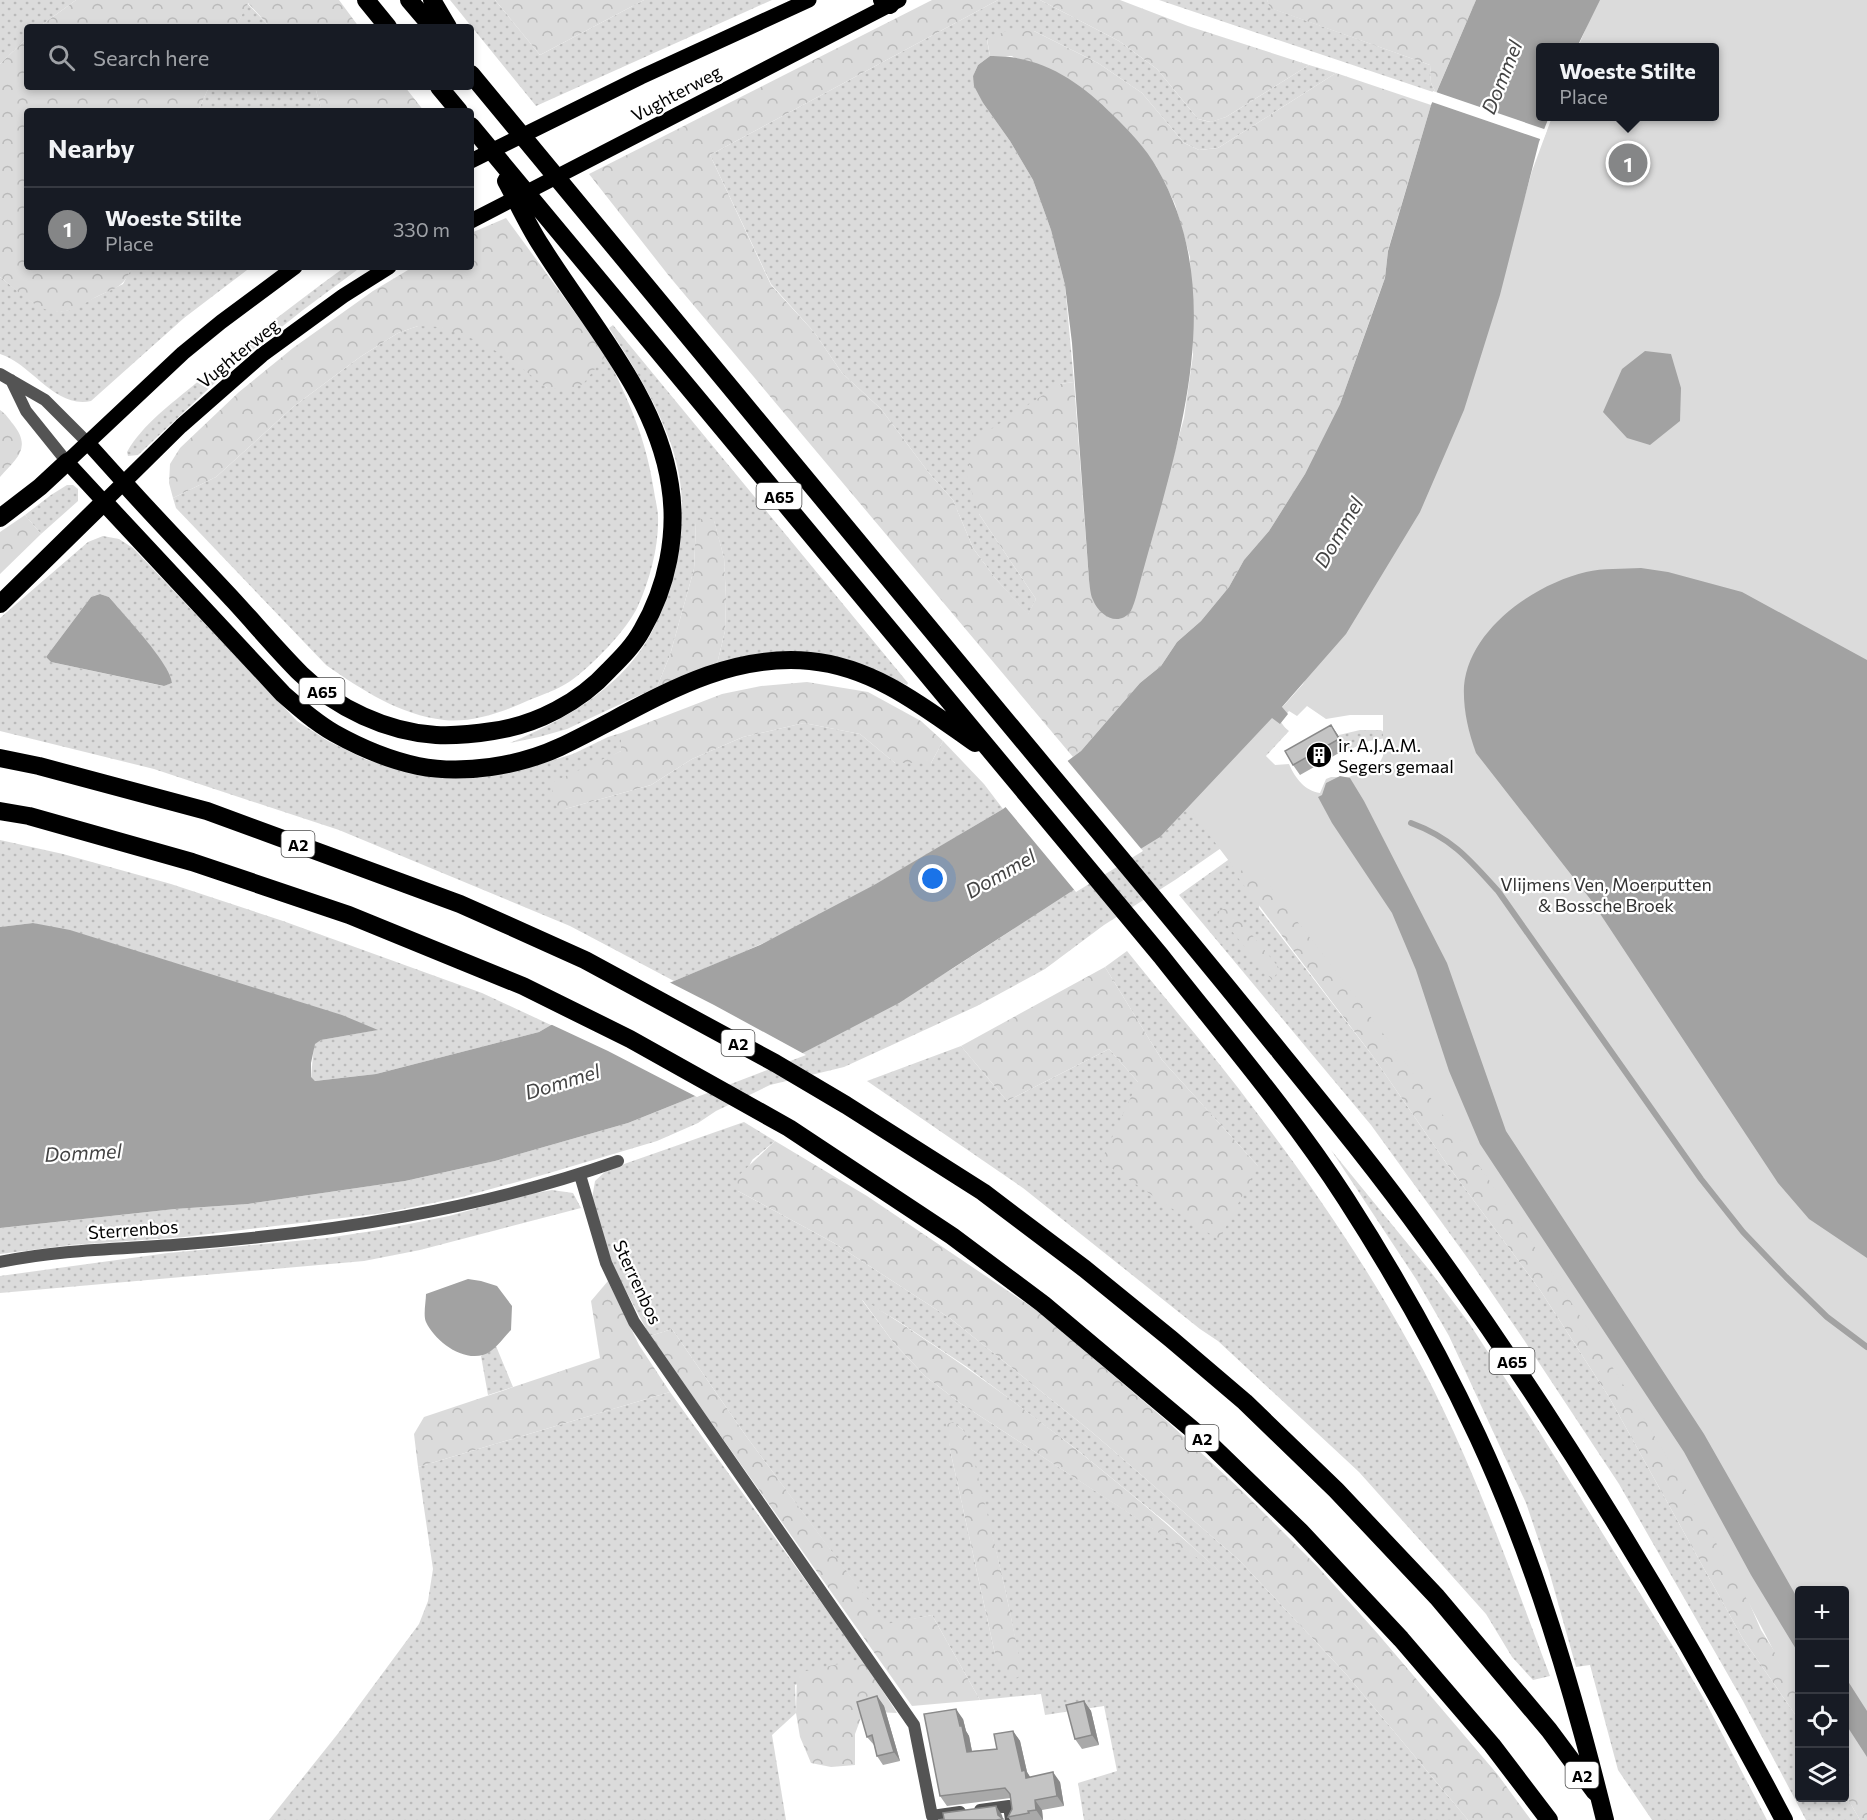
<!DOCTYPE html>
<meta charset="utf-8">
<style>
body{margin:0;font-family:Commissioner,sans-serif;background:#242831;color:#f1f3f6}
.controls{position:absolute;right:18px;bottom:18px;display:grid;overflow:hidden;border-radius:6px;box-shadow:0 3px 9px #0003}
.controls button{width:54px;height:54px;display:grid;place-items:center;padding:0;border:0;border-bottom:2px solid #363941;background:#171b24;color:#f1f3f6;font:30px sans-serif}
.you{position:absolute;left:933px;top:879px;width:21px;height:21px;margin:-15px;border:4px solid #fff;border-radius:50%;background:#1a73e8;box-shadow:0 0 0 9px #1a73e833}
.badge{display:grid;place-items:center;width:39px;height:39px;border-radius:50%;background:#858687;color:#fff;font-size:20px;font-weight:700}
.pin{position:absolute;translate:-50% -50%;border:3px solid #fff;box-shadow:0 2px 6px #0006}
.popup{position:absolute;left:1536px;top:43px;width:183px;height:78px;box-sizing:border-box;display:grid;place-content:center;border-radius:6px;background:#171b24;filter:drop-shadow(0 2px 4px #0005);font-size:20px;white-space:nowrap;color:#9ea1a6}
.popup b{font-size:22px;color:#f1f3f6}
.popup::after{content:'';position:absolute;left:50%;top:100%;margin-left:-12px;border:12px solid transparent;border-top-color:#171b24}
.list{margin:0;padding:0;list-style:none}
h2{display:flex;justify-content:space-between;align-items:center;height:78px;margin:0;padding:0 24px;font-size:26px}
h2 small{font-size:20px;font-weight:400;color:#9ea1a6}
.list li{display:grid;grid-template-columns:39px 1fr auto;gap:18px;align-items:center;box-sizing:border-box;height:84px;padding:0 24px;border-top:2px solid #363941}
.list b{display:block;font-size:22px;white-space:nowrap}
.list p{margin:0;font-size:20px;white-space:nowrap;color:#9ea1a6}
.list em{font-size:20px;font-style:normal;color:#9ea1a6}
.icon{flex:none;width:33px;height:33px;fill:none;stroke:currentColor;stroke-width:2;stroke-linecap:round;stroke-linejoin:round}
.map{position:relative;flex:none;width:1867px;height:1820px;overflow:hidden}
.search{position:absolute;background:#171b24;box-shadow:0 3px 9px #0003;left:24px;top:24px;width:450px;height:66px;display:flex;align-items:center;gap:15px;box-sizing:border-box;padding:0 21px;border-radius:6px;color:#9ea1a6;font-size:22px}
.panel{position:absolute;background:#171b24;box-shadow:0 3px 9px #0003;left:24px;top:108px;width:450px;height:162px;border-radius:6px}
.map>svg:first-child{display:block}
.grass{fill:url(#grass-dots);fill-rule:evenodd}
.forest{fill:url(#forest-crowns)}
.park{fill:#dbdbdb;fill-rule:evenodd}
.water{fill:#a2a2a2}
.pier{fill:#fff}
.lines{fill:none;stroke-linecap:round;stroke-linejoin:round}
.stream{stroke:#a2a2a2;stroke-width:6}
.minor{stroke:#545454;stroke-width:12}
.tertiary{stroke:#545454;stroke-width:12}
.primary{stroke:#000;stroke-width:15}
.motorway{stroke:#000;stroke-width:18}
.wall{fill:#a9a9a9}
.shaded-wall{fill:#898989}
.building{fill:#c4c4c4;stroke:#898989;stroke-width:1.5}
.labels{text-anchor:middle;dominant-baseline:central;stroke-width:4.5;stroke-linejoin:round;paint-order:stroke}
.shield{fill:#fff;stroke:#4c4c4c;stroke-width:1.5}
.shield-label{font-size:16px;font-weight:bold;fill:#000}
.street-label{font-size:18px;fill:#000;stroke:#fff}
.poi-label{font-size:18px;fill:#000;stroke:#fff;text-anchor:start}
.park-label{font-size:18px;fill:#323232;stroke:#fff}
.water-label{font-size:20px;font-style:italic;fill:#434343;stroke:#fff}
</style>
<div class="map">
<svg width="1867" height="1820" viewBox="0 0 1867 1820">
<defs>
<pattern id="grass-dots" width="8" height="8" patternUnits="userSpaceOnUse" patternTransform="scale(1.5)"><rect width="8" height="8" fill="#dbdbdb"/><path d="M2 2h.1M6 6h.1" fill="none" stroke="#bababa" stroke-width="1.8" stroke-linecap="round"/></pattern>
<pattern id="forest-crowns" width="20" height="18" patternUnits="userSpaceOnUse" patternTransform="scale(1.5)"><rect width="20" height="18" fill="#dbdbdb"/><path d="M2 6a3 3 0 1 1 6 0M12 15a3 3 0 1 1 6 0" fill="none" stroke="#bababa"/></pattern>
</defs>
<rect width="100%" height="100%" fill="#fff"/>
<!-- grass -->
<path class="grass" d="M0 0H76L39 27H27V38L0 64Z
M450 0H495L540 55 644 0H772L536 106Z
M998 0H1040L1119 41 1157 69 1198 119 1210 122 1226 117 1309 65 1336 73 1218 148 1199 150 1184 143 1142 93 1098 63 1034 31 987 40 990 56 978 65 973 76 983 103 1010 141 1033 180 1051 230 1065 285 1074 382 1060 384 979 514 1036 599 1028 615 995 578 973 548 953 500 929 473 881 409 842 373 814 332 771 284 710 155Z
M1159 0H1267L1271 8 1430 65 1431 83 1436 93Z
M247 3 270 27H236Z
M209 87H315L322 111H198Z
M132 267H251L184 318 91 401C55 409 32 364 0 354V277L32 302 58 312 69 310 123 284Z
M345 267H361L303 310 235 364 138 455 128 456 127 452C143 424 171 404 195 384 244 343 294 304 345 267Z
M613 325 908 683 907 685C878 672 847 656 814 653 782 650 749 659 717 664L725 631 726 599 724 558 714 521 696 522 694 569 670 655 657 687 567 729 539 737 510 743C572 717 640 677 661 609 666 592 669 573 672 555 675 542 679 529 681 515 684 493 678 465 671 444 656 402 633 365 609 328Z
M418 326C426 326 434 325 442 327 479 337 520 360 547 388L606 355C629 401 646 438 654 491 655 499 658 509 658 517 659 546 650 579 638 606 627 630 591 667 569 682 557 690 541 695 527 701 503 712 471 723 444 720 400 715 362 690 326 665L176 508 173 498 216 477 293 407 360 357 398 333Z
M67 485H73L78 489V501L41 534 25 515 51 495Z
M103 536 119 539 133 548 297 721 328 741 367 760 404 769 534 766 573 754 608 737 621 733V751L608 758 565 809 651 785 692 759 743 737 804 723 860 734 895 763H931L943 741 984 784 1003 809C923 856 843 907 759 945 731 958 702 969 674 981L570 926 339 830 154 769 0 731V618L88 542ZM100 594 109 597 154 651 172 683 163 686 51 662 46 657 91 597Z
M1272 717 1289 731 1265 757 1280 769 1263 819 1175 880 1104 925 1045 969 977 1006 844 1067 770 1085 716 1111 698 1123 657 1141 546 1174 462 1197 384 1213 184 1237 71 1245 0 1254V1228L175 1209 248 1204 405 1181 495 1161 628 1123 803 1053 952 969 1012 930 1260 730Z
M1360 730H1381L1385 733 1386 738 1369 741 1344 752 1338 740 1339 735Z
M1270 830 1259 908 1372 1055 1449 1167 1540 1290 1609 1397 1743 1639 1799 1720 1800 1798H1844L1845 1794 1860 1820H1806L1743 1701 1619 1484 1524 1340 1474 1267 1371 1125 1179 895Z
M0 840 63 854 171 884 283 921 482 993 551 1025 539 1032 376 1074 315 1081 311 1078 314 1044 321 1040 377 1030 33 923 0 927Z
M1127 951C1170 1005 1216 1057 1257 1113 1313 1187 1366 1265 1411 1347 1469 1451 1508 1565 1550 1676L1533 1680 1512 1657 1486 1614 1359 1472 1218 1341 1200 1329 1023 1188 867 1081 961 1046 1007 1101 1109 1049 1138 1082 1258 1166 1162 1060 1105 967Z
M744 1122 775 1141 752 1160 738 1191 834 1243 951 1319 1093 1433 1239 1560 1346 1674 1468 1820H1084L1078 1783 1117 1771 1104 1706 1045 1715 1041 1694 980 1700 932 1615 886 1625 746 1436 672 1329 650 1336 610 1261 592 1199 595 1181 607 1170ZM862 1300 898 1321 967 1367 1076 1449 1168 1524 1220 1572 960 1403 925 1376 893 1342ZM953 1422 963 1430C986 1511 1009 1592 1021 1675L995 1654 951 1454 947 1424Z
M1331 1150 1430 1271 1469 1323 1527 1412 1674 1648 1704 1699 1767 1820H1652L1618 1770 1590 1665 1576 1667 1549 1571 1526 1503 1449 1336 1416 1279Z
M552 1190 573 1193 581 1208 420 1250 364 1261 0 1293V1276L168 1253 327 1238 379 1230 449 1216 521 1196Z
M496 1346 513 1387 488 1395 481 1356Z
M670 1392 862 1659 795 1685 796 1713 772 1735 786 1820H269L340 1731 419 1624 428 1601 433 1569 418 1467Z"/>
<!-- forest -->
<path class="forest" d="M76 0H339L359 27H270L248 3 236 27H39Z
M495 0H644L540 55Z
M932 0H998L710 155 771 285 814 332 842 373 881 409 929 473 953 500 973 548 995 578 1028 614 1036 599 979 514 967 477 973 441 1060 384 1074 382 1089 580 1120 618 1131 611 1184 418 1193 355 1190 257 1175 204 1156 166 1012 56H990L987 39 1009 30 1034 31 1098 63 1142 93 1184 143 1199 150 1218 148 1336 73 1431 105 1388 250 1385 278 1379 294 1340 404 1305 474 1269 531 1244 560 1229 587 1201 621 1177 642 1161 666 1140 683 1081 751 1073 757 669 276 589 174Z
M1040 0H1120L1188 26 1309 65 1226 117 1211 122 1198 119 1157 69 1119 41Z
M1267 0H1476L1436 93 1431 83 1430 65 1270 8Z
M27 38V87H209L198 111H27V267H132C123 288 117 287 98 296 87 302 73 311 60 312 38 313 16 289 0 277V64Z
M315 87H405L424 111H322Z
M506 218 606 355 583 384 570 390 547 388 509 358 473 339 440 327 418 326 398 333 360 357 293 407 216 477 173 498 169 483 170 464 180 448 239 392 293 348 373 291 413 267H471V233Z
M0 410C6 414 9 419 13 424 32 448 17 458 0 477Z
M25 515 41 534 0 574V532Z
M705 517 714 520 724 558 726 599 725 631 717 664 657 687 670 655 694 569 696 522Z
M807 682 868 692 921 721 943 741 931 763H895L860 734 804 723 743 737 692 759 651 785 565 809 557 807 552 797 553 782 621 751V733L722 694 761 686Z
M1247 864 1254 865 1480 1144 1684 1452 1761 1630 1799 1690V1720L1743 1639 1609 1397 1540 1290 1449 1167 1372 1055 1236 875Z
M1229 907 1280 969 1272 980 1216 912Z
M1105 967 1162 1060 1258 1166 1219 1240 1101 1161 1138 1082 1109 1049 1007 1101 961 1046Z
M775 1141 867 1196 1042 1314 1169 1423 1241 1490 1318 1567 1378 1634 1498 1775 1531 1820H1468L1346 1674 1239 1560 1093 1433 951 1319 834 1243 738 1191 737 1177Z
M608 1281 639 1345 670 1392 418 1467 414 1434 424 1417 600 1358 591 1301Z
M861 1298C991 1379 1112 1473 1225 1576L960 1403 925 1376 893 1342Z
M672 1329 746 1436 886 1624 932 1615 980 1700 912 1706 650 1336Z
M953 1422 963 1430 969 1440C988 1518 1009 1596 1022 1675L1014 1679C1001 1674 999 1665 995 1654L951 1454 946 1424Z
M862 1659 897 1713 874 1712 862 1715 855 1734V1765L831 1767 811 1763 800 1737 796 1713 797 1673Z
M1844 1759 1867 1794V1820H1860L1845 1794Z"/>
<!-- park -->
<path class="park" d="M1598 0H1867V1798L1845 1769 1844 1590H1800L1799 1701C1696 1492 1572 1293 1435 1104 1376 1022 1314 943 1252 863L1238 873 1188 807 1254 739 1303 684 1485 338 1532 171 1552 117 1715 116V48L1578 47ZM1307 706 1326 719 1350 715H1383V756L1379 764 1349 777H1331L1326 779 1320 793C1305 791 1295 778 1289 764L1275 765 1265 755 1286 729 1280 721 1289 711 1297 716Z"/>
<!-- water -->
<path class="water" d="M1476 0H1600L1577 47 1541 48V116L1549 117 1539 142 1500 295 1464 410 1420 512 1346 634 1282 707 1288 714 1280 724 1272 718 1160 837 1075 889 899 1003 803 1053 628 1123 495 1161 405 1181 248 1204 175 1209 0 1228V927L33 923 70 930 342 1015 378 1030 321 1040 315 1044 311 1063V1077L315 1081 376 1074 539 1032 551 1025 619 1004 760 945 874 885 1003 809 1081 751 1140 683 1161 666 1177 642 1201 621 1229 587 1244 560 1269 531 1305 474 1340 404 1385 278 1388 251 1431 105Z
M990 56C1041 55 1079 81 1113 115 1129 131 1146 148 1157 168 1234 302 1172 460 1136 597 1135 600 1133 607 1131 611 1118 628 1099 615 1093 600 1090 594 1090 586 1089 580L1072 343 1065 285 1051 230 1033 180 1010 141 983 103 974 86 973 76 978 65Z
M1645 351 1671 354 1681 388 1680 421 1650 445 1627 438 1603 412 1622 369Z
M1641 568 1668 572 1742 592 1867 660V1258L1809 1219 1778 1183 1591 900 1476 753C1468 731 1463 709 1464 686 1469 629 1535 584 1586 572 1603 568 1623 569 1641 568Z
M100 594 109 597C123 614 171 664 172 683L164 686 51 662 46 657 91 597Z
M1340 776 1350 778 1364 801 1447 963 1506 1131 1704 1434 1799 1601V1654L1751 1575 1684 1452 1480 1144 1449 1071 1416 970 1392 913 1332 823 1318 797 1322 795 1326 783Z
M468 1279 481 1281 497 1286 512 1306 511 1330C503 1338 494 1352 483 1355 461 1361 435 1341 426 1322 423 1315 426 1302 426 1294Z
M1844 1675 1867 1711V1757L1845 1723Z"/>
<!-- pier -->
<path class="pier" d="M1433 91 1547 130 1543 140 1429 101Z
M1066 759 1143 851 1076 892 1003 804Z
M667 981 714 1005 806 1055 697 1097 608 1051 548 1023 618 1001Z"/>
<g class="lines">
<!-- stream -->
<path class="stream" d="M1411 823C1452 838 1470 860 1498 891L1701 1179 1743 1232 1786 1277 1827 1317 1867 1347"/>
<!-- minor -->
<path class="minor" d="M580 1175 606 1263 634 1322 914 1725 932 1816 960 1812
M0 1262C61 1249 124 1249 186 1244 333 1232 479 1210 618 1161
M980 1810 1009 1806 1011 1820"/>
<!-- tertiary -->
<path class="tertiary" d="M0 374 45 400 88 443
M11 380 26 411 67 462"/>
<!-- primary -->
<path class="primary" d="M471 161 641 77 809 0
M471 221 899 0
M295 267 221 322 183 353 67 462 104 502 181 426 262 355 343 296 389 267
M88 443 124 483"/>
<!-- motorway -->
<path class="motorway" d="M366 0 388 27
M409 0 432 27
M432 0 448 27
M882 0 890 5
M471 74C649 288 826 504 1004 718 1086 817 1169 915 1250 1015 1310 1089 1371 1162 1427 1240 1560 1424 1678 1618 1784 1820
M439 87 459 111
M471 126 1161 956C1224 1036 1291 1114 1346 1199 1395 1275 1440 1355 1478 1437 1534 1558 1573 1690 1605 1820
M124 483C160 523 198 562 235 602 257 626 278 651 301 674 336 708 387 732 436 735 455 736 474 734 493 731 536 725 580 702 609 670 621 658 634 645 642 630 667 587 678 534 670 485 657 396 588 321 542 247 528 226 518 203 506 181
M0 518 40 487 67 462
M0 604 104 502 283 694C299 708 315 722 334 733 359 747 390 760 418 766 463 775 519 766 560 747 641 709 716 652 810 661 874 667 924 707 975 743
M0 758 39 766 207 811 460 904 505 924 585 960 775 1063 846 1105 983 1192 1085 1269 1171 1339 1245 1402 1336 1490 1437 1597 1549 1730 1595 1792
M0 811 29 816 192 862 349 915 523 986 630 1039 789 1128 952 1236 1043 1304 1212 1446 1300 1531 1401 1639 1492 1745 1549 1820"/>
</g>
<!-- wall -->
<path class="wall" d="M1331 725 1346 749 1300 775 1293 765Z
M877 1696 884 1706 900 1761 883 1765 877 1756 874 1745 867 1737Z
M1084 1701 1091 1711 1099 1745 1082 1749 1075 1739Z
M963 1719 966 1731 969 1736 972 1751 997 1749 1013 1731 1020 1741 1027 1772 1030 1777 1060 1782 1064 1806 1042 1810 1043 1820H1010L1008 1817 1012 1809 1011 1798 947 1806 940 1796Z"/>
<!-- shaded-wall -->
<path class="shaded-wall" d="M1331 725 1338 735 1346 749 1339 739Z
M877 1696 884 1706 900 1761 894 1752Z
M1084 1701 1091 1711 1099 1745 1092 1735Z
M956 1709 963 1719 966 1731 969 1736 974 1762 967 1752Z
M1013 1731 1020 1741 1027 1772 1032 1780 1033 1787 1022 1771Z
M1053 1772 1060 1782 1064 1806 1057 1796Z
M1035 1800 1042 1810 1043 1820 1036 1810Z
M996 1806 1002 1815 1003 1819 998 1815Z"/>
<!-- building -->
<path class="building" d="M1331 725 1339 739 1293 765 1285 751Z
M877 1696 894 1752 877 1756 872 1735 867 1737 857 1702Z
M1084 1701 1092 1735 1075 1739 1066 1705Z
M956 1709 960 1726H962L967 1752 997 1749 994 1734 1013 1731 1022 1771 1025 1770 1026 1778 1053 1772 1057 1796 1035 1800 1036 1810 1028 1811 1029 1813 1008 1817 1012 1809 1010 1794 1005 1788 940 1796 924 1714Z
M996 1806 998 1815 1003 1819 996 1820H938L944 1819 943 1813Z"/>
<!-- icons -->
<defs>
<g id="building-disc" transform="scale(1.35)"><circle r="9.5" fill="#000" stroke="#fff"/><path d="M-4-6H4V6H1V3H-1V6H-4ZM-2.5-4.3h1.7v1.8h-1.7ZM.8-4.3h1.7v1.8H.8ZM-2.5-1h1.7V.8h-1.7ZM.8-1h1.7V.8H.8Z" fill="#fff"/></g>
</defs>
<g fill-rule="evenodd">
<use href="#building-disc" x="1319" y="755"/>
</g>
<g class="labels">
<!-- shield labels -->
<g class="shield">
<rect x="756.5" y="483" width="45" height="26" rx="4.5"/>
<rect x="299.5" y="678" width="45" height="26" rx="4.5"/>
<rect x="281.5" y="831" width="33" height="26" rx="4.5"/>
<rect x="721.5" y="1030" width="33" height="26" rx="4.5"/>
<rect x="1489.5" y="1348" width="45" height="26" rx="4.5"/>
<rect x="1185.5" y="1425" width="33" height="26" rx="4.5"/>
<rect x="1565.5" y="1762" width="33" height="26" rx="4.5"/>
</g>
<g class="shield-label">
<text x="779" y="496">A65</text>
<text x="322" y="691">A65</text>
<text x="298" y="844">A2</text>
<text x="738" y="1043">A2</text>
<text x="1512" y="1361">A65</text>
<text x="1202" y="1438">A2</text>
<text x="1582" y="1775">A2</text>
</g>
<!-- street labels -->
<g class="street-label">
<text transform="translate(676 93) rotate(-28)">Vughterweg</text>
<text transform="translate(238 353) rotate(-39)">Vughterweg</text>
<text transform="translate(133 1229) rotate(-4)">Sterrenbos</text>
<text transform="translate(638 1282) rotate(65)">Sterrenbos</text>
</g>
<!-- poi labels -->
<g class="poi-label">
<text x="1338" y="745">ir. A.J.A.M.<tspan x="1338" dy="21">Segers gemaal</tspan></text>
</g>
<!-- park labels -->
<g class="park-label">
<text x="1606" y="884">Vlijmens Ven, Moerputten<tspan x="1606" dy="21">&amp; Bossche Broek</tspan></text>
</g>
<!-- water labels -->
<g class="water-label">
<text transform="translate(1501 77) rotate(-68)">Dommel</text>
<text transform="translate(1338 532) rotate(-60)">Dommel</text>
<text transform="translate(1000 873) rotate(-30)">Dommel</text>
<text transform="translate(562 1081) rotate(-17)">Dommel</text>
<text transform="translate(83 1152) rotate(-3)">Dommel</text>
</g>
</g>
</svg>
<div class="controls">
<button>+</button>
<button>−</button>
<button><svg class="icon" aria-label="locate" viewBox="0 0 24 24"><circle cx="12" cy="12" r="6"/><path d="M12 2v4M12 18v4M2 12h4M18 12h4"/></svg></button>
<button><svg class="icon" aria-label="layers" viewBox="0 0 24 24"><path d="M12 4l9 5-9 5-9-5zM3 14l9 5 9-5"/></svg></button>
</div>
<div class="you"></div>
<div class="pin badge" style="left:1628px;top:163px">1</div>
<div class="popup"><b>Woeste Stilte</b>Place</div>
<div class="search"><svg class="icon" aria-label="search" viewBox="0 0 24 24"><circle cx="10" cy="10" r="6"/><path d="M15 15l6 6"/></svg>Search here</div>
<section class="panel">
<h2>Nearby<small></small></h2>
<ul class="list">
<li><span class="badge">1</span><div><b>Woeste Stilte</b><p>Place</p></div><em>330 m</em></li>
</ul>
</section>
</div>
